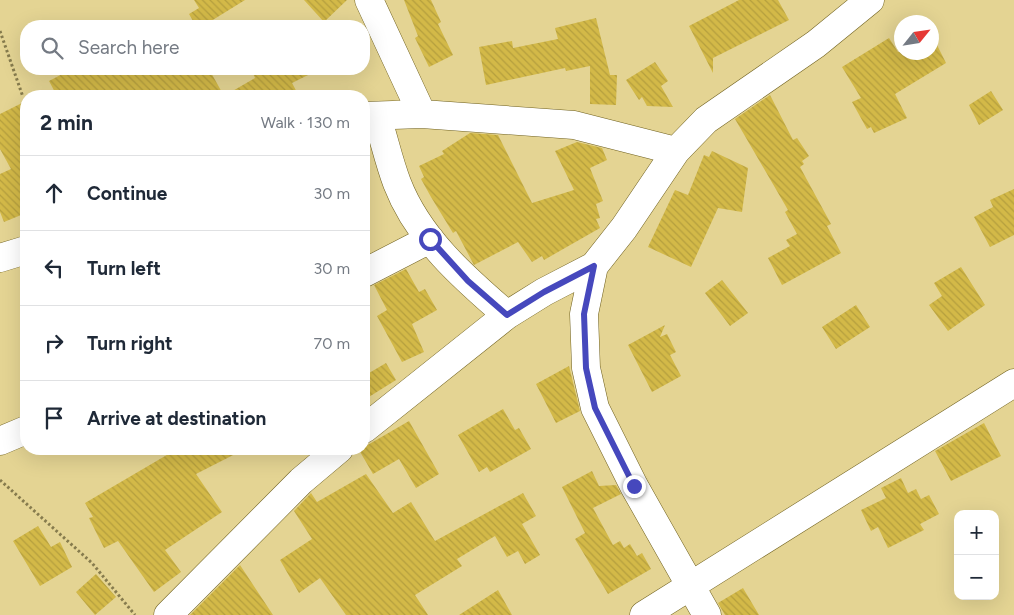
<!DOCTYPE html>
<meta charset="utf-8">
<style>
body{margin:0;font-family:Figtree,sans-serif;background:#f6f6f7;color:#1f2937}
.controls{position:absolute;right:15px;bottom:15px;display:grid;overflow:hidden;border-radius:10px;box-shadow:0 5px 20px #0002}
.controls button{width:45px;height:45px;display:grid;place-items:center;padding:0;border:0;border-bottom:1px solid #e0e1e3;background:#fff;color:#1f2937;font:25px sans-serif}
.compass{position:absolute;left:894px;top:15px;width:45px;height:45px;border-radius:50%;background:#fff;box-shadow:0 5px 20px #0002;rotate:60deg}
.stop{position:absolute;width:15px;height:15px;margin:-11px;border:4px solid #4648bd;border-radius:50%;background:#fff}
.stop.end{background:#4648bd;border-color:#fff;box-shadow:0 1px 5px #0008}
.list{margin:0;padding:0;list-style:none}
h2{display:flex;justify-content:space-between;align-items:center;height:65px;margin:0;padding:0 20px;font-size:21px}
h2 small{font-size:16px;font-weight:400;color:#747a83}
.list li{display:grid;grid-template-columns:32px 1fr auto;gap:15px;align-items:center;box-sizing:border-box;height:75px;padding:0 20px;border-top:1px solid #e0e1e3}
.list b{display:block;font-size:19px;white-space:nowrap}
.list em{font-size:16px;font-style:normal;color:#747a83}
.icon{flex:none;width:28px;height:28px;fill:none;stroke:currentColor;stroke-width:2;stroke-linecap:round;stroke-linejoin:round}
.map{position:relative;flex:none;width:1014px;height:615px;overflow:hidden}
.search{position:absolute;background:#fff;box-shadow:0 5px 20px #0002;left:20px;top:20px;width:350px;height:55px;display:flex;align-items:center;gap:12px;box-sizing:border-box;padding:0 18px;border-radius:20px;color:#747a83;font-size:19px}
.panel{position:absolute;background:#fff;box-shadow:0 5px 20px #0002;left:20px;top:90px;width:350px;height:365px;border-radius:20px}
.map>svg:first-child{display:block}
.building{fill:url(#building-back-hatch)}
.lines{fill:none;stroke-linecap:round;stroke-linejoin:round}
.minor-casing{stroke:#70611f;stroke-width:29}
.path{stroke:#867b4d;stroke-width:3;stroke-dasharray:2.5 2.5;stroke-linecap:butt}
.minor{stroke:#fff;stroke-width:28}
.route{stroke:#4648bd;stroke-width:6}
</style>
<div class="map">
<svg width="1014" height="615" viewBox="0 0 1014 615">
<defs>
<pattern id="building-back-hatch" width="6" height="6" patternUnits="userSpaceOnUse" patternTransform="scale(1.25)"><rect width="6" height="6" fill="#d3b948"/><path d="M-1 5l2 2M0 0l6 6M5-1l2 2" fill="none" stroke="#b59f3e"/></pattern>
</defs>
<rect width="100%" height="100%" fill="#e4d493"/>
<!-- building -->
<path class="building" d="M194 0H245L203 26H196L189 14 199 8Z
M304 0H347L324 22Z
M404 0H431L441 22 438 24 453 55 429 67 415 38 418 36Z
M739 0H778L789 20 713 58V73L689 26Z
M596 18 610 75H617L616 105 590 104V66L566 71 565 68 486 85 479 47 512 41 513 48 558 39 555 28Z
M889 38 898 52H932V48L937 45 946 63 895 94 907 118 874 133 871 127 867 129 852 102 861 98 842 67Z
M655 62 668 81 661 86 673 107 647 106 642 97 639 100 626 80Z
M72 69H209L224 96 255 78 251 69H320L292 83 299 96H57L49 81Z
M991 91 1003 110 979 125 969 105Z
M770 95 793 140 797 138 809 156 802 161 804 164 800 167 831 224 827 226 841 253 782 285 768 258 790 246 786 240 797 234 785 212 788 210 735 119Z
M26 101V213L4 222 0 212V174L11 169 0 149V114Z
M470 133 498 135 532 203 574 190 555 151 577 142 602 148 607 160 590 168 603 201 596 204 600 218 596 219 600 228 544 260 542 256 532 262 518 242 474 265 456 231 453 233 431 197 421 179 424 177 419 166 444 154 442 151Z
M712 151 748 168 742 212 718 208 691 267 648 247 675 190 688 195 704 155 709 157Z
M1014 189V235L990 247 974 217 993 207 990 200Z
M961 267 985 305 948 331 929 305 942 296 934 283Z
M406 269 419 292 425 289 437 310 412 324 424 352 402 362 377 316 387 310 374 285Z
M722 280 748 313 730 326 705 293Z
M856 305 870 327 836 349 822 327Z
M665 325 660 337 667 334 676 352 670 355 681 376 652 392 628 345Z
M386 363 396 380 364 400V376Z
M569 366 580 411 556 423 536 384Z
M503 409 515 430 519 428 531 449 490 472 487 467 479 472 458 435Z
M409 421 439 474 416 488 399 459 373 474 359 450Z
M984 423 1001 456 951 481 935 451Z
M177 449H245L196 474 222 512 165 550 181 572 154 592 118 541 104 548 89 518 93 517 85 503Z
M592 471 599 486 616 485 621 494 593 508 613 545 620 541 624 548 630 544 637 556 642 553 651 569 608 594 575 539 585 533 562 487Z
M366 474 393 513 411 502 435 541 523 493 536 516 522 524 540 555 525 564 518 551 507 557 495 536 457 559 462 566 415 595 428 615H346L320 578 299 593 280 560 312 539 294 511 311 493 317 502Z
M901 478 908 493 916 489 921 499 929 495 939 514 920 524 924 530 888 548 878 527 871 531 861 510 886 498 881 488Z
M38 526 51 547 60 542 72 567 40 586 13 541Z
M240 565 273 615H190Z
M96 574 116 597 95 615 76 592Z
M743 588 759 615H725L718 603Z
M498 590 512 615H459Z"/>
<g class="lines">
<!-- minor casing -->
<g class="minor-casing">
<path id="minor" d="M369 0 422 114
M364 116 422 114 574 125 676 151
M377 117C384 139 389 162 397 183 418 238 464 278 507 315
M0 258 26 250
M364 273 430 239
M364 429 507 315 544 292 594 266
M0 441 26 430
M168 615 301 481 339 449
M644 615 1014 383
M707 615 634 486 595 408 586 368 584 314 594 266 624 228 676 151 706 120 816 44 870 0"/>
</g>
<!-- path -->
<path class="path" d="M0 31 23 97
M0 480 92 563 135 615"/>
<!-- minor -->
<use href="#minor" class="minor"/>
</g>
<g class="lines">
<!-- route -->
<path class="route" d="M430 239 468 281 507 315 544 292 594 266 584 314 586 368 595 408 634 486"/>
</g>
</svg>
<div class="controls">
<button>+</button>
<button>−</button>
</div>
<svg class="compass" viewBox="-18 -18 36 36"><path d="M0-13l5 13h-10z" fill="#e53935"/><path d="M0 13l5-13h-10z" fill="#747a83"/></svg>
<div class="stop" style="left:430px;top:239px"></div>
<div class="stop end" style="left:634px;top:486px"></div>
<div class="search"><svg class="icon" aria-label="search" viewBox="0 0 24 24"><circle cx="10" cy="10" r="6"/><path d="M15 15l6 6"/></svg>Search here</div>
<section class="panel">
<h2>2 min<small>Walk · 130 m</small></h2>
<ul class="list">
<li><svg class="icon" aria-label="ahead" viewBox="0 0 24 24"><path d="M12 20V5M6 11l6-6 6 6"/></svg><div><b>Continue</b></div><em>30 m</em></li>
<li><svg class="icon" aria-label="left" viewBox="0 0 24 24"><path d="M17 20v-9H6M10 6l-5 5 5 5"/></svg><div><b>Turn left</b></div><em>30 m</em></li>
<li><svg class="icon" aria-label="right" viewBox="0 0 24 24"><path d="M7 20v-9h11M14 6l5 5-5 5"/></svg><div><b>Turn right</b></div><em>70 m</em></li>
<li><svg class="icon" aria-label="arrive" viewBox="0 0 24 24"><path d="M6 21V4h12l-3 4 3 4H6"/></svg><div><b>Arrive at destination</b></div></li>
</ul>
</section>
</div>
